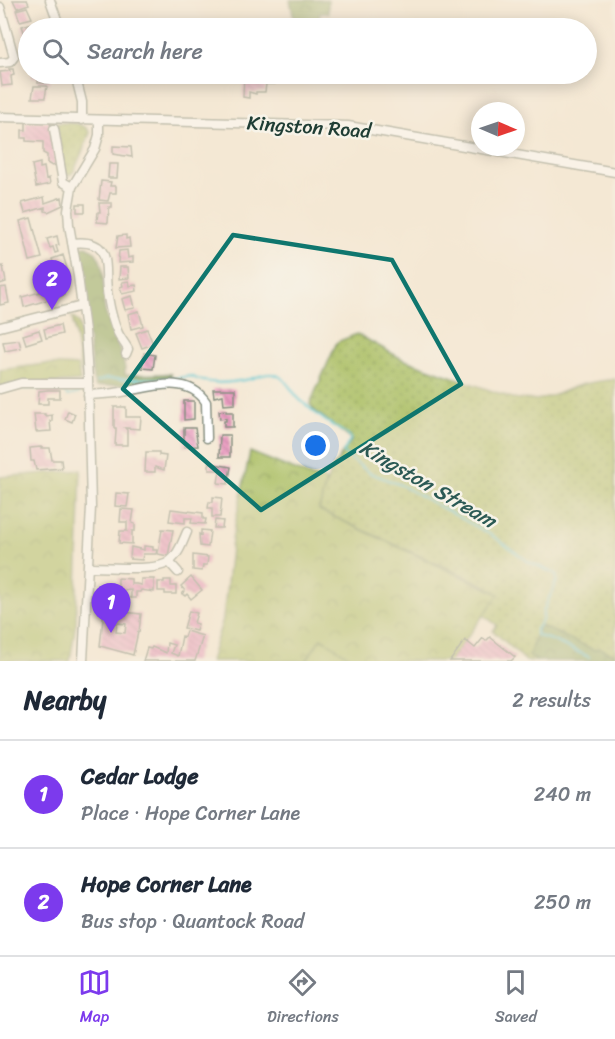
<!DOCTYPE html>
<meta charset="utf-8">
<style>
body{margin:0;font-family:Sriracha,sans-serif;background:#f6f6f7;color:#1f2937}
.compass{position:absolute;left:471px;top:102px;width:54px;height:54px;border-radius:50%;background:#fff;box-shadow:0 3px 15px #0003;rotate:92deg}
.you{position:absolute;left:316px;top:446px;width:21px;height:21px;margin:-15px;border:4px solid #fff;border-radius:50%;background:#1a73e8;box-shadow:0 0 0 9px #1a73e833}
.badge{display:grid;place-items:center;width:39px;height:39px;border-radius:50%;background:#7c3aed;color:#fff;font-size:20px;font-weight:700}
.pin{position:absolute;translate:-50% -50px;filter:drop-shadow(0 2px 3px #0008)}
.pin::after{content:'';position:absolute;top:32px;width:21px;height:18px;background:inherit;clip-path:polygon(0 0,100% 0,50% 100%)}
.list{margin:0;padding:0;list-style:none}
h2{display:flex;justify-content:space-between;align-items:center;height:78px;margin:0;padding:0 24px;font-size:26px}
h2 small{font-size:20px;font-weight:400;color:#747a83}
.list li{display:grid;grid-template-columns:39px 1fr auto;gap:18px;align-items:center;box-sizing:border-box;height:108px;padding:0 24px;border-top:2px solid #e0e1e3}
.list b{display:block;font-size:22px;white-space:nowrap}
.list p{margin:0;font-size:20px;white-space:nowrap;color:#747a83}
.list em{font-size:20px;font-style:normal;color:#747a83}
.icon{flex:none;width:33px;height:33px;fill:none;stroke:currentColor;stroke-width:2;stroke-linecap:round;stroke-linejoin:round}
.map{position:relative;flex:none;width:615px;height:661px;overflow:hidden}
.search{position:absolute;background:#fff;box-shadow:0 3px 15px #0003;left:18px;right:18px;top:18px;height:66px;display:flex;align-items:center;gap:15px;box-sizing:border-box;padding:0 21px;border-radius:33px;color:#747a83;font-size:22px}
.sheet{height:294px;background:#fff}
nav{display:flex;justify-content:space-around;align-items:center;box-sizing:border-box;height:84px;border-top:2px solid #e0e1e3;background:#fff;font-size:16px;color:#747a83}
nav a{display:grid;justify-items:center;gap:3px}
nav .on{color:#7c3aed}
.map>svg:first-child{display:block}
.grass{fill:url(#grass-dots);stroke:#647d4a;stroke-width:1.5}
.forest{fill:url(#forest-crowns);stroke:#527046;stroke-width:1.5}
.park{fill:url(#park-crowns);stroke:#647d4a;stroke-width:1.5}
.garden{fill:#a9bd61;stroke:#647d4a;stroke-width:1.5}
.lines{fill:none;stroke-linecap:round;stroke-linejoin:round}
.stream{stroke:#5bc8d3;stroke-width:2}
.building{fill:url(#building-back-hatch);fill-rule:evenodd}
.minor-casing{stroke:#8a9284;stroke-width:11}
.minor{stroke:#fff;stroke-width:8}
.marked{fill:none;stroke:#0f766e;stroke-width:4.5;stroke-linejoin:round}
.labels{text-anchor:middle;dominant-baseline:central;stroke-width:5;stroke-linejoin:round;paint-order:stroke}
.street-label{font-size:20px;fill:#1f3d34;stroke:#f7f3e8}
.water-label{font-size:21px;font-style:italic;fill:#2b5954;stroke:#f7f3e8}
</style>
<div class="map">
<svg width="615" height="661" viewBox="0 0 615 661">
<defs>
<pattern id="grass-dots" width="8" height="8" patternUnits="userSpaceOnUse" patternTransform="scale(1.5)"><rect width="8" height="8" fill="#a9bd61"/><path d="M2 2h.1M6 6h.1" fill="none" stroke="#899b51" stroke-width="1.8" stroke-linecap="round"/></pattern>
<pattern id="forest-crowns" width="20" height="18" patternUnits="userSpaceOnUse" patternTransform="scale(1.5)"><rect width="20" height="18" fill="#86a457"/><path d="M2 6a3 3 0 1 1 6 0M12 15a3 3 0 1 1 6 0" fill="none" stroke="#6d8749"/></pattern>
<pattern id="park-crowns" width="20" height="18" patternUnits="userSpaceOnUse" patternTransform="scale(1.5)"><rect width="20" height="18" fill="#a9bd61"/><path d="M2 6a3 3 0 1 1 6 0M12 15a3 3 0 1 1 6 0" fill="none" stroke="#899b51"/></pattern>
<pattern id="building-back-hatch" width="6" height="6" patternUnits="userSpaceOnUse" patternTransform="scale(1.5)"><rect width="6" height="6" fill="#e998bf"/><path d="M-1 5l2 2M0 0l6 6M5-1l2 2" fill="none" stroke="#bc7d9c"/></pattern>
</defs>
<rect width="100%" height="100%" fill="#f7f3e8"/>
<filter id="ink" filterUnits="userSpaceOnUse"><feTurbulence type="fractalNoise" baseFrequency=".0167" numOctaves="2"/><feDisplacementMap in="SourceGraphic" scale="12" xChannelSelector="R" yChannelSelector="G"/><feConvolveMatrix kernelMatrix="1 2 1 2 8 2 1 2 1" color-interpolation-filters="sRGB"/></filter>
<filter id="wash" filterUnits="userSpaceOnUse"><feTurbulence type="fractalNoise" baseFrequency=".008" numOctaves="4" result="noise"/><feDisplacementMap in="SourceGraphic" scale="24" xChannelSelector="R" yChannelSelector="G"/><feGaussianBlur stdDeviation="1.35" result="paint"/><feColorMatrix in="noise" values="0 0 0 0 0 0 0 0 0 0 0 0 0 0 0 0 0 1.4 0 .05"/><feComposite in="paint" operator="in"/></filter>
<g filter="url(#wash)">
<rect width="100%" height="100%" fill="#f4e8d4"/>
<!-- grass -->
<path class="grass" d="M57 123C69 123 84 121 90 133L74 171 70 175 63 173Z
M72 317 79 323 84 375 81 369Z
M357 334 402 359 512 398C545 403 547 397 577 386 589 382 603 381 615 379V654L599 648 594 650 539 625 529 655 537 661H526L493 631 497 625 483 615 498 594 484 585 319 510C326 478 331 467 352 440L314 410 310 404 337 342Z"/>
<!-- forest -->
<path class="forest" d="M290 0H328V13H320L318 28H296Z
M87 246C110 256 101 291 105 311 109 326 128 364 125 375L171 374V380L96 387 93 380 78 247Z
M539 625 594 650 599 648 615 654V661H537L529 656Z"/>
<!-- park -->
<path class="park" d="M45 364 78 366 80 381 0 387V370Z
M250 452 312 477 326 480 319 510 499 594 450 661H355L321 638 306 661H210L223 619 232 539Z
M81 470 76 622 70 661H0V477Z"/>
<!-- garden -->
<path class="garden" d="M321 638 355 661H306Z"/>
<g class="lines">
<!-- stream -->
<path class="stream" d="M96 382 106 379H171L191 376C207 386 231 383 250 379 256 377 266 373 272 374 285 375 291 391 299 399 309 408 321 418 332 425 339 430 345 432 351 438L343 453 370 473 401 485 493 536 529 562 556 574 557 580 543 612V619L536 629V635L554 641 589 657
M17 388 63 390 68 396 79 393"/>
</g>
<g id="blocks">
<!-- building -->
<path class="building" d="M13 0H27L29 4 17 8Z
M27 7 32 18 20 21 16 10Z
M33 23 34 28H28V36L26 37 22 26Z
M9 69H13L14 75 11 76 12 85 2 86 0 72 10 71Z
M32 74H49L51 83H38V77H32Z
M244 74 275 76V84H266L265 92H256V94L249 92V98L243 97Z
M281 74H309V79L281 78Z
M34 86H47L45 98H32Z
M26 122H50L56 165 52 166 47 163V155L43 153V142L26 141V138H22V130H26Z
M113 146 131 147 132 157 113 154Z
M40 163V168L44 167 46 179 49 178 50 184 36 187 32 165Z
M109 164H118L117 178H108Z
M101 181 111 182 110 186H116V193H110L108 201 99 200Z
M44 197 45 203 62 197 63 205 48 212 45 211V207L25 213 22 203Z
M99 203H112V207H109L108 223 97 222 98 212H100Z
M77 204H85V212H77Z
M31 218 42 258 30 261 20 221Z
M126 235V239L129 238 130 247 116 248 118 236Z
M57 236 59 245 56 246 58 252 55 253 53 247 50 248 47 239Z
M127 250 128 258 133 257V262L118 263 119 251Z
M63 255 69 275 58 278 52 259Z
M3 266 6 282 0 284V267Z
M120 267H128L129 278 119 279Z
M129 281 130 286 136 285 137 291 122 294 120 287 123 286 122 282Z
M62 286 64 295 24 307 22 297Z
M6 287 9 303 0 305V288Z
M132 296 135 308 125 310 122 299Z
M139 311 143 326 131 329 128 314Z
M60 325 62 334 46 338 44 329Z
M147 329 153 344 142 348 136 333Z
M39 330 42 339 26 344 23 335Z
M19 340 21 348 5 351 3 342Z
M144 353 155 355 153 369 142 368Z
M213 389H235V404L224 405 223 395 214 397Z
M48 390H60V398H48V404H38L39 391Z
M184 401H194V419L184 420Z
M114 407H126V417H141L140 429 125 428 127 430V445H115L116 431V428H114Z
M226 410V412H233V427H224V421H226V418L220 419 219 411Z
M68 411 75 414 72 422 65 419Z
M34 414H45V416L52 415V421H50L51 431 36 432Z
M184 428H195L198 446 184 447Z
M220 435H230V457H219Z
M41 447V448H50L52 460H61L62 468 36 470 34 461H31L30 448Z
M146 452H159V455L166 456 164 470 155 467V472H145Z
M209 463 231 467 228 484 218 483 220 470H209Z
M116 493 129 494 127 507 115 506Z
M213 497 222 498 220 517H212V508H208L209 502H213Z
M121 509 134 510 132 523 135 524V531H132V544L119 543 120 531H127V522H120Z
M171 509 203 513V519H206L205 524 191 523 192 518H185V523L169 521Z
M215 520 223 521 222 528H214Z
M162 529 173 530 168 556 158 554Z
M201 530 210 531 208 547 200 546 199 534 201 535Z
M144 546 153 547V550H157L156 554H143L142 560 130 559 131 547 144 550Z
M193 555 208 557 207 565H203L202 571 193 570Z
M191 577 202 590 191 599 187 594 185 596 182 594 185 591 181 586Z
M118 578 131 579V584H136L141 585V579H154V592L141 590 140 592H136V598H131V590L118 591Z
M164 580H171V586H176V594H165V591H158V582H164Z
M112 598 124 599 123 611 113 610Z
M104 610 141 614 139 632H138L133 655 100 646ZM117 623 126 624 125 633 116 632Z
M189 611 197 613 194 623 198 624 196 631 184 628Z
M186 631 203 636 195 661H143L147 648 151 649 152 647 166 653 167 643 174 645 171 653 178 656 182 636 184 637Z
M490 637 515 657 511 661H450L465 640 475 648 483 638 486 641Z"/>
</g>
</g>
<g filter="url(#ink)">
<use href="#blocks" fill-opacity="0" stroke="#8a9284" stroke-width="1.5"/>
<g class="lines">
<!-- minor casing -->
<g class="minor-casing">
<path id="minor" d="M50 0 60 28
M0 7 14 57 10 62 0 63
M75 74 82 102V120
M0 117 348 126 615 172
M54 129 63 182 72 187
M72 243C117 238 102 269 108 297 110 309 113 322 118 333 121 339 125 344 128 349L126 354
M0 327 82 306
M0 389 21 383H88
M88 395C99 394 111 394 122 392 149 388 187 373 206 402L207 438
M169 562 178 572
M89 567C107 566 157 573 170 561 179 554 183 541 187 532
M83 661 91 507 88 379 85 331 78 276 69 225 68 210 72 187 95 149 99 135V120"/>
</g>
<!-- minor -->
<use href="#minor" class="minor"/>
</g>
</g>
<!-- marked area -->
<path d="M0 0H615V661H0ZM233 235 392 260 461 384 261 510 123 389Z" fill="#f4e8d4" fill-opacity=".55" fill-rule="evenodd"/>
<path class="marked" d="M233 235 392 260 461 384 261 510 123 389Z"/>
<g class="labels">
<!-- street labels -->
<g class="street-label">
<text transform="translate(309 127) rotate(4)">Kingston Road</text>
</g>
<!-- water labels -->
<g class="water-label">
<text transform="translate(428 484) rotate(30)">Kingston Stream</text>
</g>
</g>
</svg>
<svg class="compass" viewBox="-18 -18 36 36"><path d="M0-13l5 13h-10z" fill="#e53935"/><path d="M0 13l5-13h-10z" fill="#747a83"/></svg>
<div class="you"></div>
<div class="pin badge" style="left:111px;top:633px">1</div>
<div class="pin badge" style="left:52px;top:310px">2</div>
<div class="search"><svg class="icon" aria-label="search" viewBox="0 0 24 24"><circle cx="10" cy="10" r="6"/><path d="M15 15l6 6"/></svg>Search here</div>
</div>
<section class="sheet">
<h2>Nearby<small>2 results</small></h2>
<ul class="list">
<li><span class="badge">1</span><div><b>Cedar Lodge</b><p>Place · Hope Corner Lane</p></div><em>240 m</em></li>
<li><span class="badge">2</span><div><b>Hope Corner Lane</b><p>Bus stop · Quantock Road</p></div><em>250 m</em></li>
</ul>
</section>
<nav>
<a class="on"><svg class="icon" aria-label="map" viewBox="0 0 24 24"><path d="M3 6l6-2 6 2 6-2v14l-6 2-6-2-6 2zM9 4v14M15 6v14"/></svg>Map</a>
<a><svg class="icon" aria-label="directions" viewBox="0 0 24 24"><path d="M12 3l9 9-9 9-9-9zM9 14v-3h6M13 9l2 2-2 2"/></svg>Directions</a>
<a><svg class="icon" aria-label="saved" viewBox="0 0 24 24"><path d="M7 4h10v16l-5-4-5 4z"/></svg>Saved</a>
</nav>
